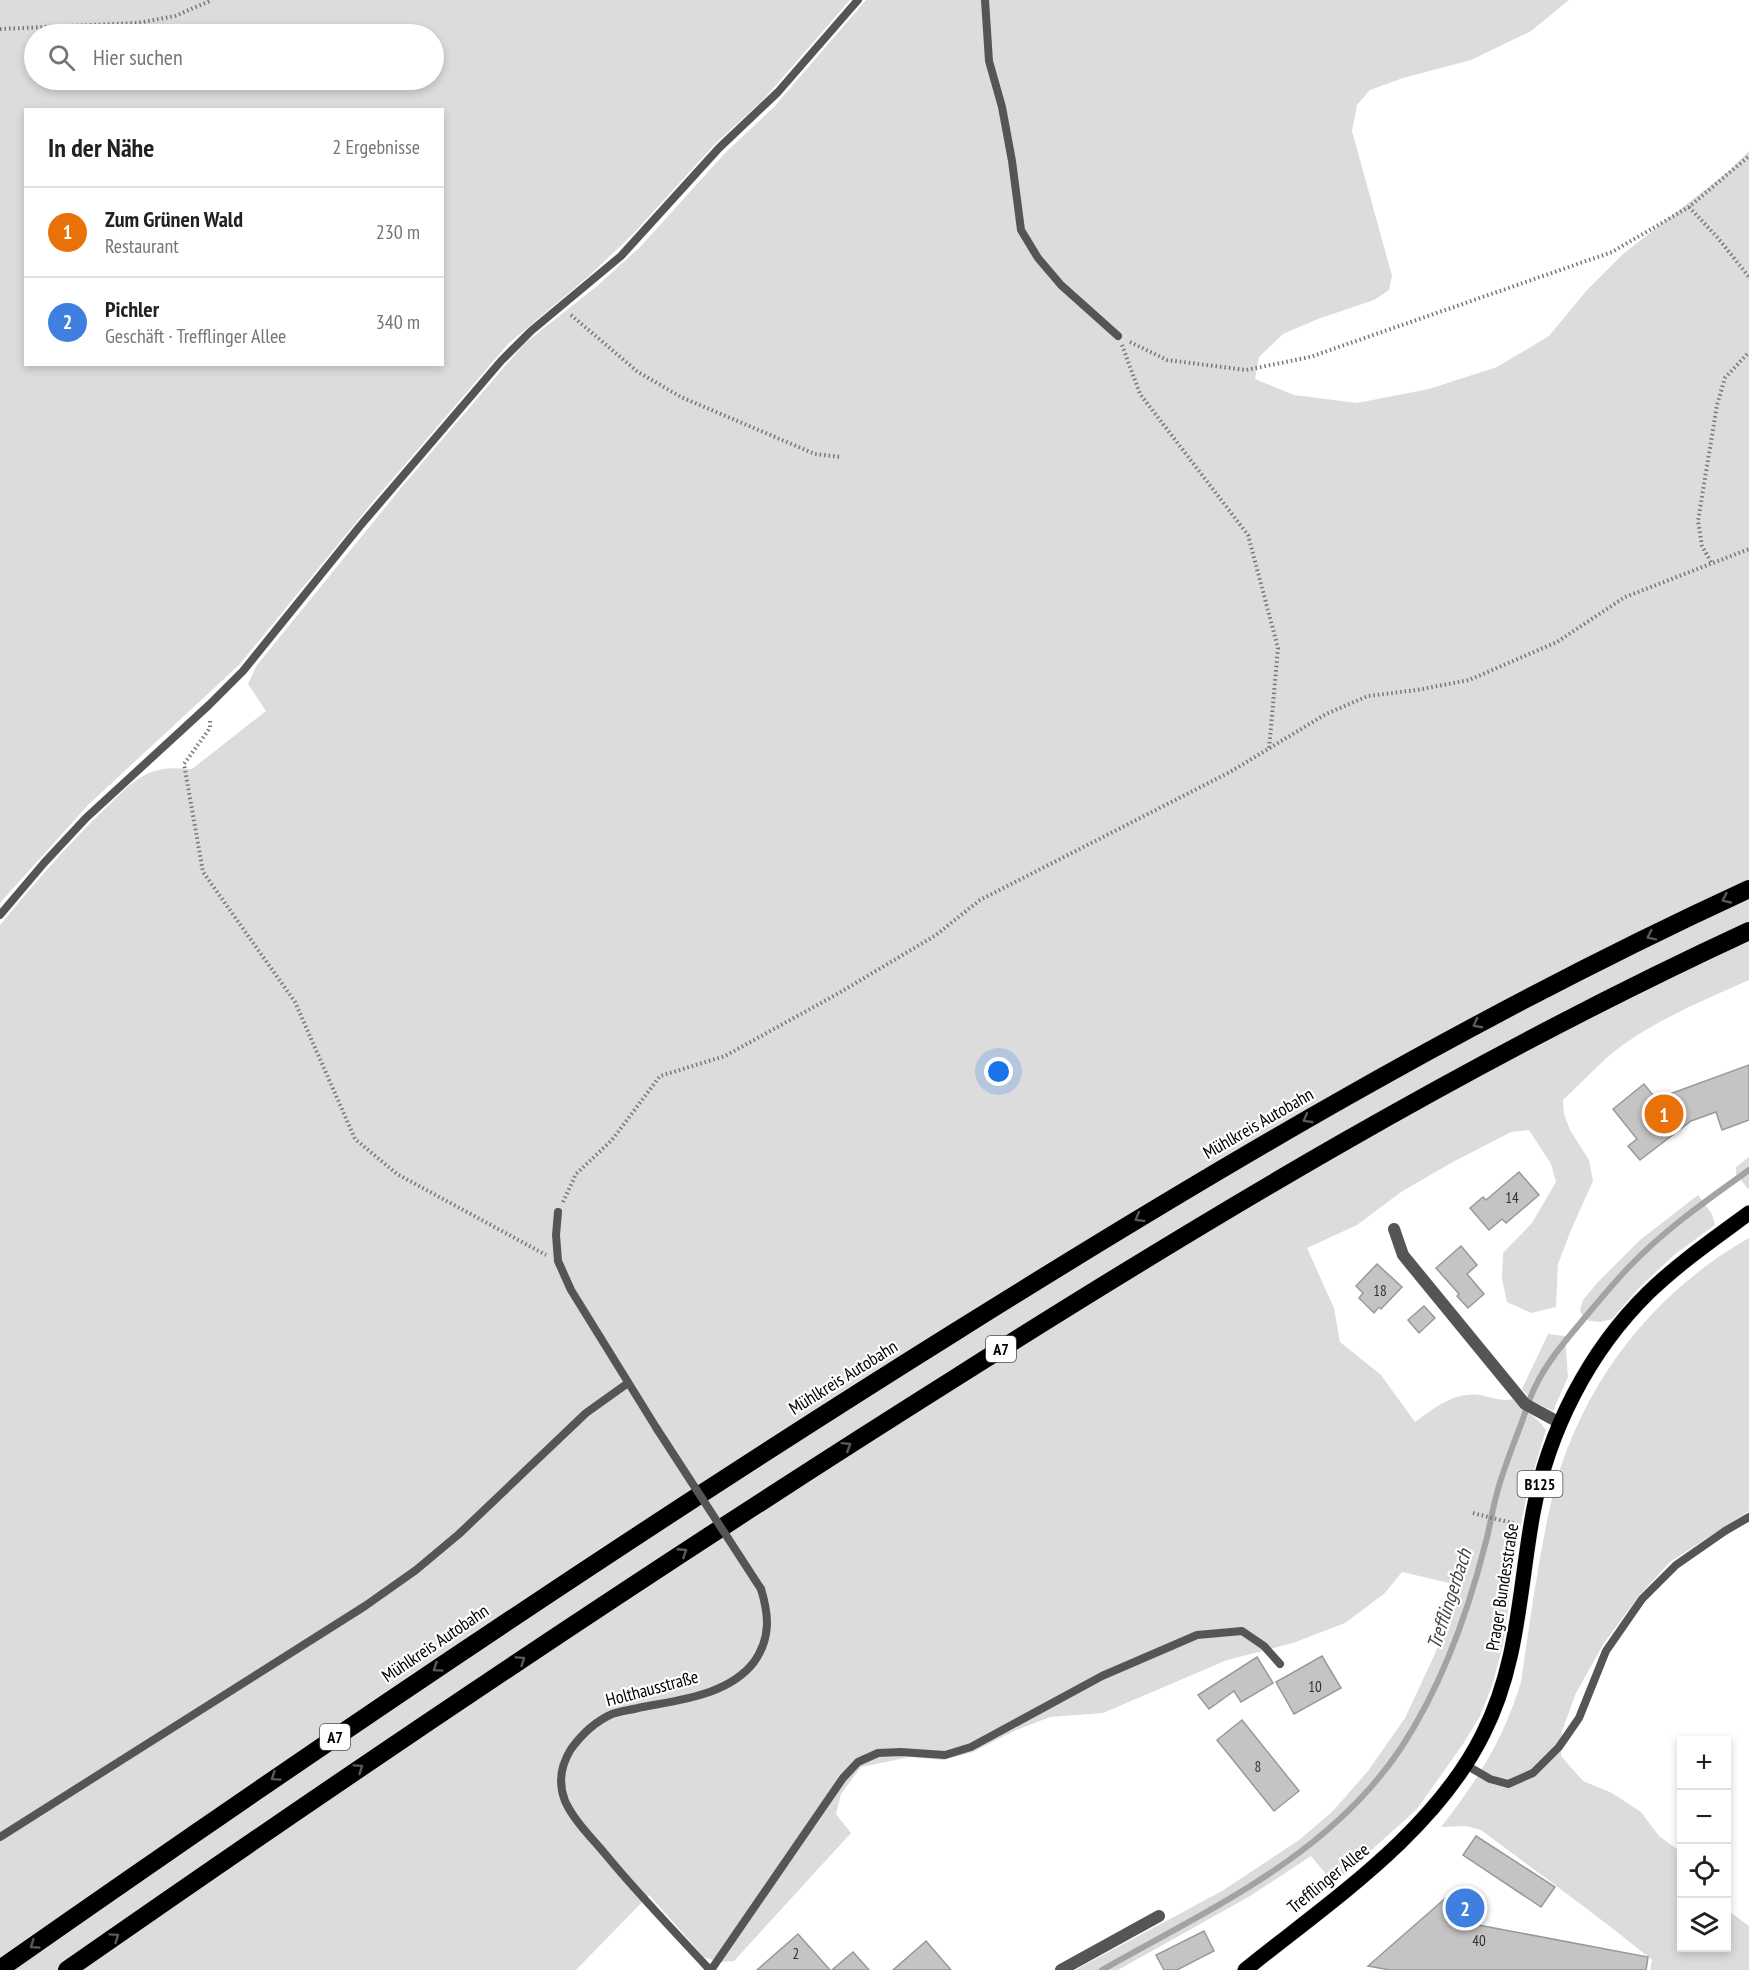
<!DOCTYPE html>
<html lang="de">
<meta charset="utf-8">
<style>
body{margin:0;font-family:"PT Sans Narrow",sans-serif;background:#f6f6f6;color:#202124}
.controls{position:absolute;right:18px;bottom:18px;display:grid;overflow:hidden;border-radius:0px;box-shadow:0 3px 9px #0003}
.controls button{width:54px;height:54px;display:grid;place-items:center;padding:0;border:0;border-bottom:2px solid #e0e0e0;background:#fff;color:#202124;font:30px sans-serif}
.you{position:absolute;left:999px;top:1072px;width:21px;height:21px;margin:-15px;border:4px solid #fff;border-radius:50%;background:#1a73e8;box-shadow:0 0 0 9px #1a73e833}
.badge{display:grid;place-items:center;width:39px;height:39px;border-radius:50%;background:#000;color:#fff;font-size:20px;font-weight:700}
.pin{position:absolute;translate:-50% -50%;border:3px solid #fff;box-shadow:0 2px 6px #0006}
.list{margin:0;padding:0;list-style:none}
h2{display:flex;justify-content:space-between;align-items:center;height:78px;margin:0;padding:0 24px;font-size:26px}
h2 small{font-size:20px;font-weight:400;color:#757577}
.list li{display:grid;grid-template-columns:39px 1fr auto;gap:18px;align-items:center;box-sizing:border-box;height:90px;padding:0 24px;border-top:2px solid #e0e0e0}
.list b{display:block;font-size:22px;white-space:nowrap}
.list p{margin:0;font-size:20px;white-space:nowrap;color:#757577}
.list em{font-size:20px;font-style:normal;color:#757577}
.icon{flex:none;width:33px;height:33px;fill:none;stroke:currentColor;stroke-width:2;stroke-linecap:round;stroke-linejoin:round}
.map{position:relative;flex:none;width:1749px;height:1970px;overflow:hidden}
.search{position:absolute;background:#fff;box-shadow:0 3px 9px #0003;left:24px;top:24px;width:420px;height:66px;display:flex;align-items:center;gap:15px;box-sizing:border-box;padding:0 21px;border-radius:33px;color:#757577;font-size:22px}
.panel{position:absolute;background:#fff;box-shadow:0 3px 9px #0003;left:24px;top:108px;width:420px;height:258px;border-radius:0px}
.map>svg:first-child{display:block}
.green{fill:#dcdcdc;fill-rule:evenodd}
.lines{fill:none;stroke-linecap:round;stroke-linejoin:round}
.stream{stroke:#a3a3a3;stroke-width:6}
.building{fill:#c4c4c4;stroke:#999;stroke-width:1.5}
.primary-casing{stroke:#dbdbdb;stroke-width:16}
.motorway-casing{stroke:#dbdbdb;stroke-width:20}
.path{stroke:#777;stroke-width:4;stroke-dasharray:1.5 3;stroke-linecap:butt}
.service{stroke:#555;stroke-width:8}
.minor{stroke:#555;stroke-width:12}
.primary{stroke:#000;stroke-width:15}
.motorway{stroke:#000;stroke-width:18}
.service-bridge{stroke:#555;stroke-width:8}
.oneway{stroke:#595959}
.labels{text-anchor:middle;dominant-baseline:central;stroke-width:4.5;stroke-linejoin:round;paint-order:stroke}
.number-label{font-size:15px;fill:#313131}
.shield{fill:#fff;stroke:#4c4c4c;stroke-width:1.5}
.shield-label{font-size:16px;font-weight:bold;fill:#000}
.street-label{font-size:18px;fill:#000;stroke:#fff}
.water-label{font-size:20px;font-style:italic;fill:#444;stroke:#fff}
</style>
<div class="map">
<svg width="1749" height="1970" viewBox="0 0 1749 1970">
<rect width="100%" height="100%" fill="#fff"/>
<!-- green -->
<path class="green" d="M0 0H850L764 99 715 144 632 235 590 275 508 344 371 504 239 665 88 805 0 903ZM434 34V80H34V34ZM26 110H442V364H26Z
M866 0H1569L1531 31 1471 60 1403 78 1370 90 1357 105 1352 131 1392 276 1389 290 1374 300 1318 319 1283 334 1259 357 1255 379 1294 395 1357 403 1429 389 1497 367 1549 336 1587 290 1623 254 1729 171 1749 151V980C1702 1001 1650 1022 1610 1055 1594 1069 1579 1085 1563 1100L1564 1114 1570 1130 1589 1160 1593 1181 1571 1230 1558 1264 1556 1307 1531 1313 1507 1302 1502 1279 1503 1253 1532 1223 1556 1182 1551 1164 1529 1130 1511 1132 1451 1163 1401 1192 1357 1225 1307 1248 1334 1308 1340 1342 1381 1375 1415 1422C1434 1408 1455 1391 1480 1395 1492 1397 1501 1402 1513 1399 1524 1411 1537 1417 1546 1430L1528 1489 1518 1539 1503 1645 1492 1686 1480 1716 1463 1744 1417 1809 1334 1884 1311 1856 1250 1896 1118 1970H1075L1222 1891 1299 1840 1332 1812 1368 1771 1405 1718 1434 1656 1462 1586 1402 1572 1384 1594 1345 1623 1293 1643 1227 1660 1103 1713 1050 1717 1014 1731 973 1752 944 1760 910 1757 861 1767 841 1794 836 1814 851 1833 734 1961 719 1962 704 1957 649 1895 576 1970H0V925C34 884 69 843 108 806 119 795 132 781 147 774 161 767 176 768 192 769L266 711 248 684 257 665 405 483 524 344 597 286 640 247 726 152 774 107Z
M1749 1157V1190L1736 1174V1167Z
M1698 1195 1712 1214 1715 1225 1674 1255 1639 1288 1612 1319 1600 1322 1589 1321 1583 1317 1580 1310 1583 1300 1597 1283 1640 1240Z
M1749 1238V1511L1670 1562 1638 1597 1604 1643 1576 1693 1562 1731 1561 1756 1583 1781 1612 1793 1641 1812 1659 1836 1681 1852 1682 1948H1726L1727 1910 1749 1926V1970H1650L1652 1960C1597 1915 1538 1873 1481 1830L1466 1826 1441 1827C1478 1780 1503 1740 1521 1682 1530 1621 1538 1559 1552 1498 1579 1388 1650 1294 1749 1238Z
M1548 1334 1565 1336 1568 1377 1553 1411 1532 1401 1522 1389Z"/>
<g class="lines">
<!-- stream -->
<path class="stream" d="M1102 1970C1211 1908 1329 1856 1401 1748 1441 1687 1467 1616 1485 1545 1490 1528 1492 1510 1497 1493 1503 1470 1512 1448 1520 1427 1525 1414 1529 1399 1535 1387 1547 1362 1565 1341 1582 1321 1597 1303 1612 1285 1628 1268 1664 1230 1707 1200 1749 1170"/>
</g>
<!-- building -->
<path class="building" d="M1749 1065V1120L1722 1130 1716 1112 1691 1121 1640 1160 1628 1146 1637 1139 1613 1109 1644 1084 1656 1099Z
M1519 1172 1539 1195 1506 1223 1502 1219 1489 1230 1470 1208 1483 1197 1486 1200Z
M1461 1246 1477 1265 1467 1274 1484 1294 1468 1308 1457 1296 1459 1294 1436 1268Z
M1377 1264 1402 1287 1381 1309 1379 1307 1374 1313 1359 1298 1363 1293 1356 1286Z
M1424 1306 1435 1318 1419 1333 1408 1320Z
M1322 1656 1341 1688 1294 1714 1276 1682Z
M1257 1657 1273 1683 1241 1702 1234 1691 1209 1709 1198 1695Z
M1242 1720 1299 1791 1274 1811 1217 1740Z
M1476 1836 1555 1887 1541 1907 1463 1855Z
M1448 1896 1473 1924 1648 1957 1646 1970H1390L1368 1966Z
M1204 1931 1214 1951 1177 1970H1164L1156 1955Z
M798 1934 830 1970H757Z
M926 1941 951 1970H893Z
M853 1952 869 1970H832Z"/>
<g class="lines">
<!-- primary casing -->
<g class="primary-casing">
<path id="primary" d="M1245 1970C1329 1902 1434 1833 1483 1734 1519 1663 1519 1589 1533 1513 1548 1431 1589 1351 1648 1293 1679 1263 1715 1238 1749 1213"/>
</g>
<!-- motorway casing -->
<g class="motorway-casing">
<path id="motorway" d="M0 1969C314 1749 630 1535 955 1332 1212 1171 1473 1016 1749 889
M67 1970C358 1767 652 1569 952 1380 1209 1217 1472 1059 1749 931"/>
</g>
<!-- path -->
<path class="path" d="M0 29 138 23 175 16 212 0
M1689 207 1718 238 1749 277
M571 315 638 372 681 397 815 454 842 457
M1130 342 1167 360 1246 370 1310 357 1612 252 1689 207 1749 156
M1122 345 1140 394 1248 535 1278 648 1269 749
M1711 562 1702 546 1698 521 1717 405 1725 378 1749 352
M210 721V728L184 764 203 872 295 1002 355 1139 397 1174 546 1255
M563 1202 576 1174 612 1140 660 1076 725 1056 839 993 936 935 980 900 1230 772 1326 714 1368 696 1417 690 1469 680 1557 642 1625 597 1749 549
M1473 1513 1516 1524"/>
<!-- service -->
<path class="service" d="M985 0 989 61 1002 107 1012 161 1021 230 1038 258 1061 285 1118 336
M0 915 44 863 86 818 209 705 243 671 360 526 501 361 531 331 621 256 719 148 778 92 858 0
M558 1212 556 1235 558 1261 571 1290 657 1429
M1466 1765 1490 1779 1508 1784 1533 1773 1559 1747 1579 1718 1606 1651 1642 1599 1676 1565 1725 1531 1749 1517
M0 1837 365 1606 416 1570 459 1534 586 1413 628 1383
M710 1970C675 1932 639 1895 606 1855 592 1838 574 1821 565 1801 558 1783 561 1765 571 1749 582 1734 594 1722 612 1714 620 1711 630 1710 638 1708 677 1700 728 1696 754 1662 771 1638 769 1615 761 1589
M711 1970 843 1778 858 1762 878 1753 901 1752 945 1755 971 1747 1102 1676 1197 1635 1242 1631 1264 1646 1280 1664"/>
<!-- minor -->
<path class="minor" d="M1394 1229 1403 1255 1525 1404 1560 1423
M1061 1970 1159 1916"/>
<!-- primary -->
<use href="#primary" class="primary"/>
<!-- motorway -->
<use href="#motorway" class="motorway"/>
<!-- service-bridge -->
<path class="service-bridge" d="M657 1429 761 1589"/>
</g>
<!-- one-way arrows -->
<defs><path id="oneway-chevron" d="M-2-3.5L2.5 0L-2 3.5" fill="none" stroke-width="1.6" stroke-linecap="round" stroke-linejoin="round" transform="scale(1.5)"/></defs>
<g class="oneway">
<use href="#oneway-chevron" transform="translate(1726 899) rotate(155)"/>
<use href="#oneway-chevron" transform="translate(1651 936) rotate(154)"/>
<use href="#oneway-chevron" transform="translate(1477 1024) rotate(152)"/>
<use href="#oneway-chevron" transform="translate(1307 1119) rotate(150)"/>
<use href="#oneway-chevron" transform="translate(1139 1218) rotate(149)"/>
<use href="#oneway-chevron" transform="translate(847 1446) rotate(-32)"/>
<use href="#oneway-chevron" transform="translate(683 1552) rotate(-33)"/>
<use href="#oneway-chevron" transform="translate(521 1660) rotate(-34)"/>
<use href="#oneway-chevron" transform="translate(437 1668) rotate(146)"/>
<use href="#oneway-chevron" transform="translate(359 1768) rotate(-34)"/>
<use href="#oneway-chevron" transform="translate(275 1777) rotate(145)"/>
<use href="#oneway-chevron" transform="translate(115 1937) rotate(-35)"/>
<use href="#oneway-chevron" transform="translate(34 1945) rotate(145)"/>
</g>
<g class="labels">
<!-- number labels -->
<g class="number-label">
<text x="1512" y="1197">14</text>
<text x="1380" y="1290">18</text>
<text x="1315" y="1686">10</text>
<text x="1258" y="1766">8</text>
<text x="1479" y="1940">40</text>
<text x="796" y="1953">2</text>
</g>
<!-- shield labels -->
<g class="shield">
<rect x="986" y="1336" width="30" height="26" rx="4.5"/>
<rect x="1517.5" y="1471" width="45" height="26" rx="4.5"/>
<rect x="320" y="1724" width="30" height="26" rx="4.5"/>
</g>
<g class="shield-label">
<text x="1001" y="1349">A7</text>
<text x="1540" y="1484">B125</text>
<text x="335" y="1737">A7</text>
</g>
<!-- street labels -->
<g class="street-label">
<text transform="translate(1258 1123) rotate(-30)">Mühlkreis Autobahn</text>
<text transform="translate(843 1377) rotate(-32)">Mühlkreis Autobahn</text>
<text transform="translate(1502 1587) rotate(-81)">Prager Bundesstraße</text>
<text transform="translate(435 1643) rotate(-34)">Mühlkreis Autobahn</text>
<text transform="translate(652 1688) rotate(-15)">Holthausstraße</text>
<text transform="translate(1328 1878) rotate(-39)">Trefflinger Allee</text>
</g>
<!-- water labels -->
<g class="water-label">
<text transform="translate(1449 1599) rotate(-72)">Trefflingerbach</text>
</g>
</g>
</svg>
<div class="controls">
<button>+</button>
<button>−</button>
<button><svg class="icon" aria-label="locate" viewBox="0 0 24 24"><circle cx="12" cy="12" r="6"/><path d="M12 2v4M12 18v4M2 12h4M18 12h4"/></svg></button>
<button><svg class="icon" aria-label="layers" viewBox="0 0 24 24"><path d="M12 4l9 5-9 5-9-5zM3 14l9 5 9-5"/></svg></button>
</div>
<div class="you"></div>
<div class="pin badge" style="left:1664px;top:1114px;background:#e8710a">1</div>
<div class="pin badge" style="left:1465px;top:1908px;background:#3f7fe0">2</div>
<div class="search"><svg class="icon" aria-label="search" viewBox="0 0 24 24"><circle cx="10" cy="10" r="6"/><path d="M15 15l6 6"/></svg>Hier suchen</div>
<section class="panel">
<h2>In der Nähe<small>2 Ergebnisse</small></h2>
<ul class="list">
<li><span class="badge" style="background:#e8710a">1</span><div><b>Zum Grünen Wald</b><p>Restaurant</p></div><em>230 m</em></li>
<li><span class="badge" style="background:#3f7fe0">2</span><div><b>Pichler</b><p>Geschäft · Trefflinger Allee</p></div><em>340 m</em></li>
</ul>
</section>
</div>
